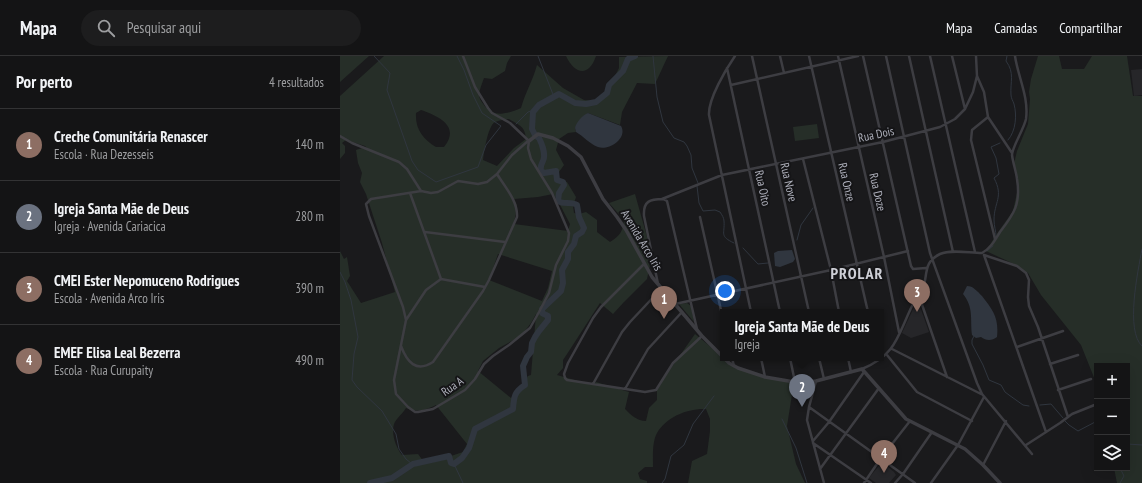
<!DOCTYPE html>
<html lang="pt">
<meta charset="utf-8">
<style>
body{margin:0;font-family:"PT Sans Narrow",sans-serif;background:#1d1d1e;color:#f1f3f6}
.controls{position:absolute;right:12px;bottom:12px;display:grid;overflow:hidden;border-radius:0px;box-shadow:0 4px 16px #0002}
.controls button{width:36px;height:36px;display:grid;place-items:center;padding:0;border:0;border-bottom:1px solid #333334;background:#141415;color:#f1f3f6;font:20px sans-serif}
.you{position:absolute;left:385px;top:235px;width:14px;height:14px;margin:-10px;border:3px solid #fff;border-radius:50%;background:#1a73e8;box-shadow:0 0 0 6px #1a73e833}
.badge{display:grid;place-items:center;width:26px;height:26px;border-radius:50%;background:#d93025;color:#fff;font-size:13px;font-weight:700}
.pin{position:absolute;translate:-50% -33px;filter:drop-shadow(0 1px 2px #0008)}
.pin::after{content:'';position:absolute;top:21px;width:14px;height:12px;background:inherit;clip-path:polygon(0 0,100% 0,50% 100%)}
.popup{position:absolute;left:380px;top:253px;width:164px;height:52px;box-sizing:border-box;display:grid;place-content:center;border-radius:0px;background:#141415;filter:drop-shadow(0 1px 3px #0005);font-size:13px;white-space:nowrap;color:#9d9ea0}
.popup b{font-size:15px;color:#f1f3f6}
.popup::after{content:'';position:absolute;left:50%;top:100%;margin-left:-8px;border:8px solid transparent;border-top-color:#141415}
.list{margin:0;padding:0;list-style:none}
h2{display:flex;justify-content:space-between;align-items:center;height:52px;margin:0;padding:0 16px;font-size:17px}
h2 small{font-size:13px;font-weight:400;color:#9d9ea0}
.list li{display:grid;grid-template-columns:26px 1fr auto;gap:12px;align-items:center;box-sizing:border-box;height:72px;padding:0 16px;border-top:1px solid #333334}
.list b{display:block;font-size:15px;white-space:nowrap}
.list p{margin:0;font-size:13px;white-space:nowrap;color:#9d9ea0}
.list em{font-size:13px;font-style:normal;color:#9d9ea0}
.icon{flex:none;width:22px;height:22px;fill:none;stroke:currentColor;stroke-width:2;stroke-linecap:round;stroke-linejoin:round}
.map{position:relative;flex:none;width:802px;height:427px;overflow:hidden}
header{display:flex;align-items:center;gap:24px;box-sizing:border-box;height:56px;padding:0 20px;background:#141415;border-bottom:1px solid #333334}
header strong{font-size:19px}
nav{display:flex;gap:22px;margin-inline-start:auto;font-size:14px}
.search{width:280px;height:36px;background:#1d1d1e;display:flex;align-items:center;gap:10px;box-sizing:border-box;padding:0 14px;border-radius:22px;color:#9d9ea0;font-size:15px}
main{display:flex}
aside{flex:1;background:#141415}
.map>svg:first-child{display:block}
.built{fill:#262629}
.green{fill:#262e28;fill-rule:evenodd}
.water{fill:#30363f}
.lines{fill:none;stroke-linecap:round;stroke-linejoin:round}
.stream{stroke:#30363f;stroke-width:1}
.river{stroke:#30363f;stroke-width:6}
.minor{stroke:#3d3d42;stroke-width:2.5}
.tertiary{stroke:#3d3d42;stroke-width:3.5}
.labels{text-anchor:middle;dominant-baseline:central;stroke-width:4;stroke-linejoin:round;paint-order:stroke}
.street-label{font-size:12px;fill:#adafba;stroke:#151517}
.district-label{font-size:16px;font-weight:bold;letter-spacing:1px;fill:#cecfd6;stroke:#151517}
</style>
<header>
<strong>Mapa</strong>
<div class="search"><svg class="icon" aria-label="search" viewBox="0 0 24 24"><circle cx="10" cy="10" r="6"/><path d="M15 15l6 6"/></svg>Pesquisar aqui</div>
<nav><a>Mapa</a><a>Camadas</a><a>Compartilhar</a></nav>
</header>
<main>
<aside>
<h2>Por perto<small>4 resultados</small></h2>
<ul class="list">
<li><span class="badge" style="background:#8d6e63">1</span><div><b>Creche Comunitária Renascer</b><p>Escola · Rua Dezesseis</p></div><em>140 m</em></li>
<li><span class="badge" style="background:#6b7280">2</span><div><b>Igreja Santa Mãe de Deus</b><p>Igreja · Avenida Cariacica</p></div><em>280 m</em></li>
<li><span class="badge" style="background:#8d6e63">3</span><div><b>CMEI Ester Nepomuceno Rodrigues</b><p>Escola · Avenida Arco Iris</p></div><em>390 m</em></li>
<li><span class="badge" style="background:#8d6e63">4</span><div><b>EMEF Elisa Leal Bezerra</b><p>Escola · Rua Curupaity</p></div><em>490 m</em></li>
</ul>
</aside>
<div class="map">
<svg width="802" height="427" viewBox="0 0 802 427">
<rect width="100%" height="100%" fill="#1a1a1c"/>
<!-- built -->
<path class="built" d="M802 13V39L794 40 791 14Z
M578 245 589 276 571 282 562 277 576 247Z
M542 406 554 416 556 419 549 427H536L529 422Z"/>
<!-- green -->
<path class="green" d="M0 0H29L0 26Z
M44 0H171L167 7 165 15 152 23 144 22C142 28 139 34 139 40 140 44 142 46 144 49 154 62 167 58 181 52 185 37 193 24 197 9L223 32 244 44 258 45 270 30 279 12V1L328 0 315 28 297 27 282 56 280 69 248 57 235 72 236 76 228 77 219 83 216 94 224 109 216 120 219 126H227L236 141 233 150 234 157 239 158 246 156 257 164V176L270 186C280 180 283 175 284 164L269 147 295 138 311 195 310 209 307 223 284 246 273 258 260 247 229 295 223 304V312L217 319 252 329 256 326 289 336 285 353C291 359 297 365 306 365L309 352 317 344V332L355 278 383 301V302L404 315 454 326 447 370 456 408 465 427H348L352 405 367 398 370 375V363L366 353C348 352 326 361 317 377 312 386 313 400 313 411H305L298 417 300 423 307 425V427H0V195L4 203 7 201 10 220 7 225 21 247 55 236 42 187 26 138 20 126 22 117 18 107 16 94 22 92 29 94 25 90 6 84 2 87 5 90V97L0 103V40ZM81 54C98 60 121 70 104 91H96C83 83 75 73 76 57ZM169 63C180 70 185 70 186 83L174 92 157 110 143 104C144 95 147 77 152 69 155 64 164 64 169 63ZM213 138 217 143 230 168 228 175 174 168 177 149 174 143 198 141ZM158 198 212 215 208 232 202 245 149 224ZM196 258 191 319 188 320 171 342 138 315 143 305 159 292 181 280 191 267ZM96 349 127 388 123 396 102 403 84 406 78 398 62 399C56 392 51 378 54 368 56 363 63 357 66 352 78 357 85 354 96 349Z
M226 0H256C249 21 235 19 226 0Z
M698 0H719L722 13H744L752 0H787L793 40H802V427H777L774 412H787V310H757V329L741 289 701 239 688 217 674 208 646 195 656 179 673 155 678 132 674 108 677 95 688 68 690 43 689 36 691 23Z
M477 68 479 82 455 85 453 71Z
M347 247 351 250 354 266 339 248Z"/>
<!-- water -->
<path class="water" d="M248 57 281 70C288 82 269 95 258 91 250 88 243 80 236 76L235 72C236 66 243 59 248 57Z
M452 194 455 203 453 206 440 211 435 210 434 197 438 195Z
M627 230C633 230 637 235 642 240 653 254 659 262 657 281 652 285 646 285 641 281L636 282 632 279C630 262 634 252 623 238Z"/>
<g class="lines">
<!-- stream -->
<path class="stream" d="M34 0 50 17 47 34 72 105 78 114 96 126 138 111 146 89 161 70 142 57 133 39 124 14 117 0
M198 0 214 41
M313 0 317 41 323 66 334 82 344 86 347 90 351 99 352 112 358 127
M667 0 666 5C675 17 670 26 671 39 671 42 673 45 674 48 677 59 676 75 668 84
M176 68 188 56 195 54
M357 130 359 147 363 155 375 154 380 156C382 159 384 162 384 165 385 178 379 180 394 187
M656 180C656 175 654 170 654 164 654 146 664 141 654 122L659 118 656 102 651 91 660 87
M457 184 461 169 473 152
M403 192 418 208 428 207
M802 193C798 215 785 275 802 290
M647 195 653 190
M0 216 5 226 11 244 18 281 14 298 12 324 17 331 42 355 56 378 59 393 66 403 72 408
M634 280 632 284V288L643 309 649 324 661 329 665 336 669 339 683 349 689 350
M700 349 711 348 723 362
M442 363 456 392 467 427
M725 365 729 369 738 375 757 365
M787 388 802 389
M114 408 123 427
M780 412 784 420 780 427
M322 427 325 423 331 400 344 389 353 368 374 340"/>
<!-- river -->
<path class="river" d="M30 427 52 422 73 408 109 400 111 407 114 408 122 402 129 392 135 373 173 353C174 341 174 336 185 329L183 310 187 301 191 296 192 287 195 281 199 275 208 264V260L202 257V253L221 235 223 227 222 214 228 203V196L234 188 236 180 242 176 244 172 239 161 237 149C231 145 224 149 218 145L219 137 224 129 223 126 217 124 216 115 204 117 201 115C200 110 201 109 203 105 206 99 202 88 199 82L195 79 192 73 193 56 199 49 219 38 235 47 246 48 256 46 267 37 269 29 283 15 288 3 295 0"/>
<!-- minor -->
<path class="minor" d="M123 0 135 31 148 52 152 57 170 67 189 85
M395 0C386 13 368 43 369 59L411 256
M412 0 469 256
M440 0 444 17
M469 0 528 256
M498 0 544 201 559 276
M523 0 571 210 573 213 586 212
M546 0 590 197 637 327 642 338 692 398
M569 0 613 196
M590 0 635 196
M612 0 625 53
M636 0 637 20 644 36 648 61 672 97
M387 12 440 256
M391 29 518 0
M648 61 632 74 631 84 655 183
M0 80 12 87 59 106 67 113 81 135
M463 103 491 214 499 256
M70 137 101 223 86 234 66 264 54 324 56 338 68 351 75 356H78L93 353 125 334 135 323 144 308 153 300 169 289 190 272 199 256 209 237 216 209 228 185 229 177 212 137 191 103 188 92 189 85
M322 143 382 119 543 86 600 71 615 63 625 53 633 36 637 20
M360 161 383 263
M85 176 165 186
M644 199 677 210 686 217 689 224 688 241 689 250 698 271 728 361
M644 199 706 376
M304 208 261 251 253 262 228 307 224 318 225 322 227 324 305 336 316 334 333 307 362 280
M101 223 145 231
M318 228 304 160C303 145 310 143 323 143L327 145 357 273
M579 240 607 321
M335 248 491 214 568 195
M66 264 63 251 29 160 26 148 31 143 81 135 91 137 98 136 118 125 138 128 147 126 157 118 172 99 188 85
M61 290C67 306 76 317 93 306L143 235 149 224 177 161C178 145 165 131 157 118
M677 291 723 275
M552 293 641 338
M547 299 577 336 632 365
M392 302 394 310
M421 302 425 321
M450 302 455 326
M479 302 484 323
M508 302 511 316
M710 308 738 299
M522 313C556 299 557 281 572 250 575 244 581 239 583 232 588 219 583 206 600 198 612 193 629 197 642 197 651 192 655 184 660 176 674 158 681 148 677 123 676 115 673 107 672 99 672 91 684 73 686 63 689 41 678 21 675 0
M476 325 469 351 467 364 484 427
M253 328 282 276 290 266 321 233
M285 333 308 293 342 256
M718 334 751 323
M469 351 575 427
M473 385 489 366 524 316
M473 387 531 427
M686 389 720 367 732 358 757 348
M643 409 666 365
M480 413 539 332
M524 427 541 402 570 365
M555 427 563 418 592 376
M591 427 618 389 644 341"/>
<!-- tertiary -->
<path class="tertiary" d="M189 85 198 78 213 82 228 90 241 101 263 143 277 161 286 174 312 221 362 280 389 307 398 312 425 321 460 327 476 325 522 313 566 363 625 393 643 409 660 427"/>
</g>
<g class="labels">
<!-- street labels -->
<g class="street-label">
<text transform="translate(536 78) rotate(-12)">Rua Dois</text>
<text transform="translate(449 126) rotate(77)">Rua Nove</text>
<text transform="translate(507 126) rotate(77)">Rua Onze</text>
<text transform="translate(423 132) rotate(78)">Rua Oito</text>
<text transform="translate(538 136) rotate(77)">Rua Doze</text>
<text transform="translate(302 184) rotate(59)">Avenida Arco Iris</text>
<text transform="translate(112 330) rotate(-35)">Rua A</text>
</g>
<!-- district labels -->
<g class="district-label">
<text x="517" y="217">PROLAR</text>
</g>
</g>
</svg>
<div class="controls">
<button>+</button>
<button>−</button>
<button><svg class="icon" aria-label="layers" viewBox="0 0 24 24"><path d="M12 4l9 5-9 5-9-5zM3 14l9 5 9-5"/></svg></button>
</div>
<div class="you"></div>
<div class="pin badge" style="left:324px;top:263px;background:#8d6e63">1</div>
<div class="pin badge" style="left:462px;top:351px;background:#6b7280">2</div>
<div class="popup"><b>Igreja Santa Mãe de Deus</b>Igreja</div>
<div class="pin badge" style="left:577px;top:256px;background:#8d6e63">3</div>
<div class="pin badge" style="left:544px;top:417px;background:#8d6e63">4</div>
</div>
</main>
